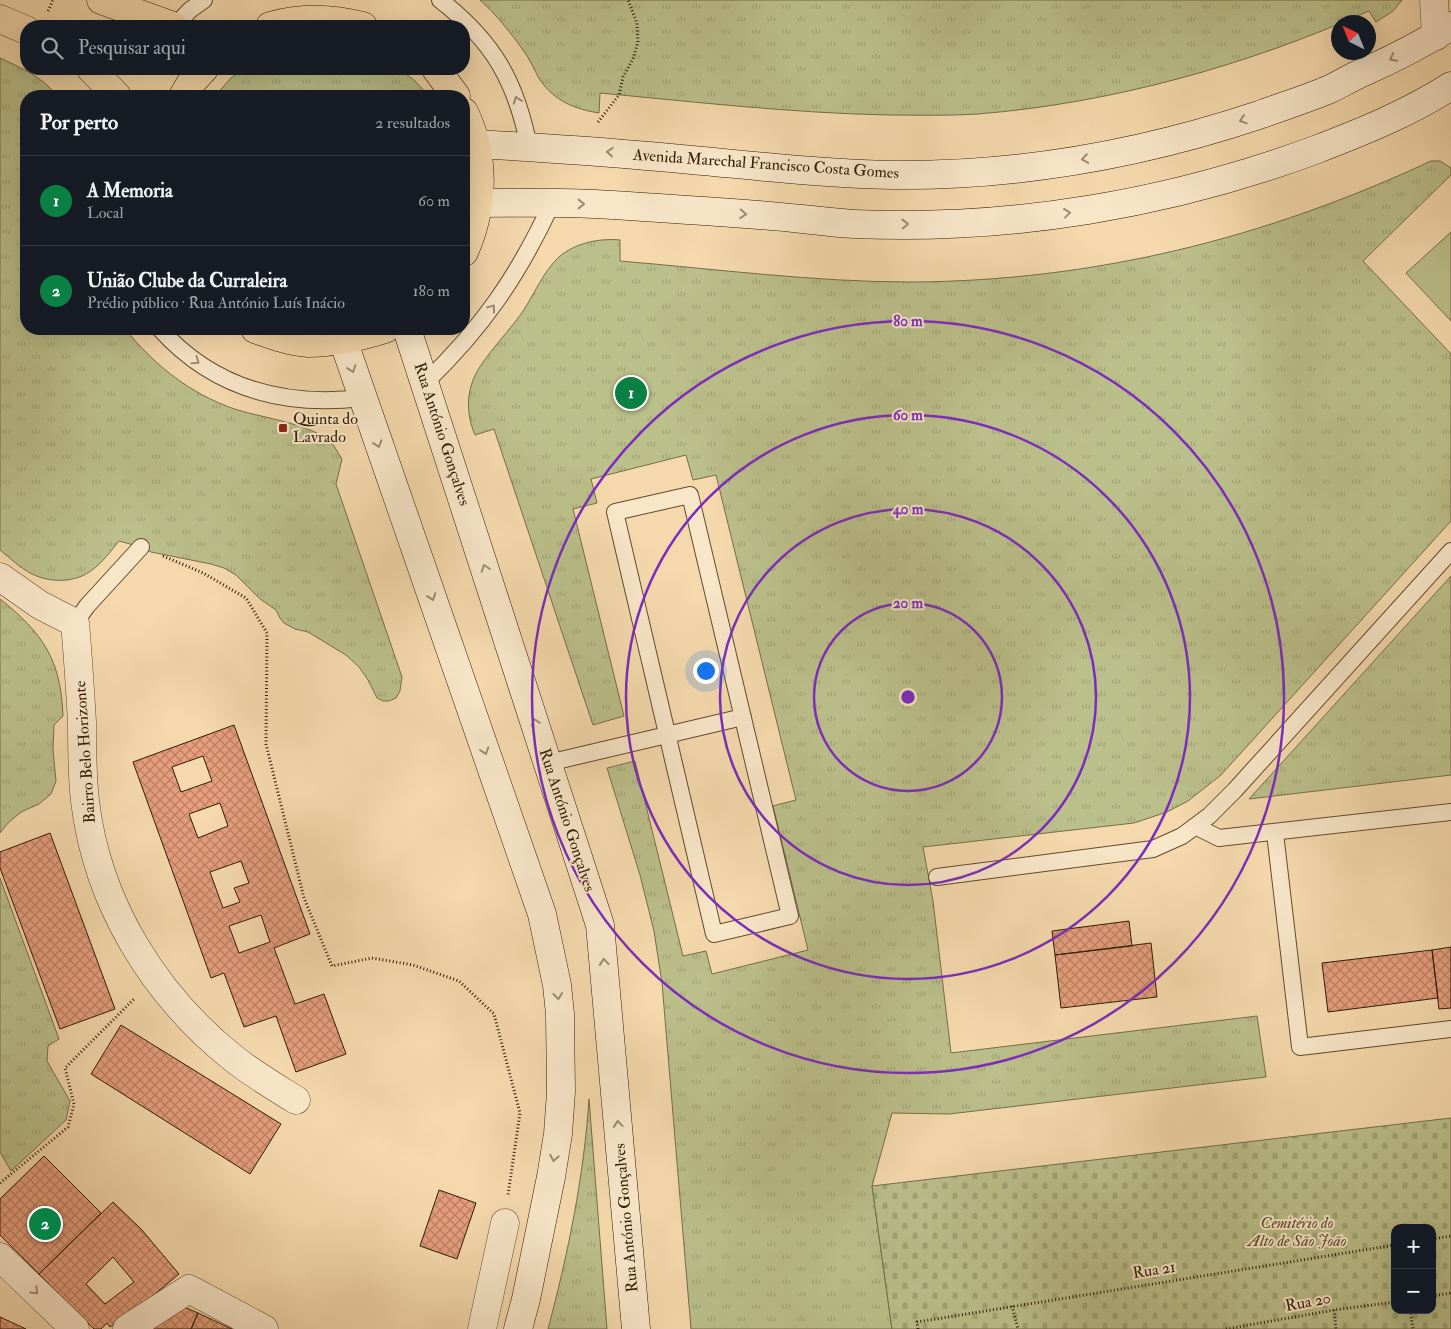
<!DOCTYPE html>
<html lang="pt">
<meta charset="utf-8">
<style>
body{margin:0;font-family:"IM FELL Double Pica",serif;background:#242831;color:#f1f3f6}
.controls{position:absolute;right:15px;bottom:15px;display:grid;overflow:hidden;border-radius:10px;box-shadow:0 5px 20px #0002}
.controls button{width:45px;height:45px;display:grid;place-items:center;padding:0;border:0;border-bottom:1px solid #363941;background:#171b24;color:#f1f3f6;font:25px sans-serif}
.compass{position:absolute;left:1331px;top:15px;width:45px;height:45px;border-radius:50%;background:#171b24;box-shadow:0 5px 20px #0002;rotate:317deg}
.you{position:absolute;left:705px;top:670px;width:18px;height:18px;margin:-12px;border:4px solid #fff;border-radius:50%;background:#1a73e8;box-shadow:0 0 0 8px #1a73e833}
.badge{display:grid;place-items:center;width:32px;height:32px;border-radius:50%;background:#0b8043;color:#fff;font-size:16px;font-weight:700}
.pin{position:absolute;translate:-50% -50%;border:2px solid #fff;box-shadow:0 1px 5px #0006}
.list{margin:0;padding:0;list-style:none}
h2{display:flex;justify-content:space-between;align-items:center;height:65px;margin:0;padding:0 20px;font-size:21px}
h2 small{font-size:16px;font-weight:400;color:#9ea1a6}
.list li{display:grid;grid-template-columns:32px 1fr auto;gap:15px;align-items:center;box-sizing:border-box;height:90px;padding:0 20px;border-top:1px solid #363941}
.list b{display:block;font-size:19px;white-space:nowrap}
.list p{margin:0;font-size:16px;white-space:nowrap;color:#9ea1a6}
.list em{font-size:16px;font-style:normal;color:#9ea1a6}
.icon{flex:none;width:28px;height:28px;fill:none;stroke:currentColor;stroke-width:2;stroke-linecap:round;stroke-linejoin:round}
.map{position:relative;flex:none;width:1451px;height:1329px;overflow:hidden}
.search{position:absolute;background:#171b24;box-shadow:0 5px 20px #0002;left:20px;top:20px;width:450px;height:55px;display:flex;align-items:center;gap:12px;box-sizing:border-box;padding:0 18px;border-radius:20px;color:#9ea1a6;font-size:19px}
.panel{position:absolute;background:#171b24;box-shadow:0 5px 20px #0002;left:20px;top:90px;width:450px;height:245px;border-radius:20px}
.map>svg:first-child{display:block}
.grass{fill:url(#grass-tufts);stroke:#766d46}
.cemetery{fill:url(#cemetery-stones);stroke:#766d46;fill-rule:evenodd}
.pitch{fill:#bbbf8a;stroke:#766d46}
.building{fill:url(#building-cross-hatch);stroke:#301b03;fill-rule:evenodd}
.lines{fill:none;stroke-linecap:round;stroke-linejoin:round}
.lane-casing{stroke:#614a2d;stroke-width:18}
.street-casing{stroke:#614a2d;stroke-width:29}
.secondary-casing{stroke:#301b03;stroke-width:29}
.primary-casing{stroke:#301b03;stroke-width:29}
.path{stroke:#301b03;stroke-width:3;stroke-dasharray:1 2.5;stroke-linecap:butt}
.lane{stroke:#f8e6c9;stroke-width:16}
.street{stroke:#f8e6c9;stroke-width:28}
.secondary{stroke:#f8e6c9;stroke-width:28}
.primary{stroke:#f5d9ac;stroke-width:28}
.oneway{stroke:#9e8b70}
.ring{fill:none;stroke:#7b2cbf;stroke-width:2.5}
.poi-dot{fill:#8f2418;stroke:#f8e6c9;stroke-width:2}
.labels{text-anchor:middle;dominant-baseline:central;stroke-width:4;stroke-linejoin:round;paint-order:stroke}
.street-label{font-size:16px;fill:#301b03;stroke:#f8e6c9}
.poi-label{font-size:16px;fill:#301b03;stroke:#f8e6c9;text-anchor:start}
.park-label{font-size:16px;font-style:italic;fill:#5a4c2c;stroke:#f8e6c9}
.centre{fill:#7b2cbf;stroke:#f8e6c9;stroke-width:2.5}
.ring-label{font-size:15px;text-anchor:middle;font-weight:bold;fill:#7b2cbf;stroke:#f8e6c9;stroke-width:4;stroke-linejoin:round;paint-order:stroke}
</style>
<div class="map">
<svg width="1451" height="1329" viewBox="0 0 1451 1329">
<defs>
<pattern id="grass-tufts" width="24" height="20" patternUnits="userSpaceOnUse" patternTransform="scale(1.25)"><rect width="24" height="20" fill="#bbbf8a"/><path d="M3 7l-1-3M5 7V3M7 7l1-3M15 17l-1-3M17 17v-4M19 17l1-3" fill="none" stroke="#a1a475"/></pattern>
<pattern id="cemetery-stones" width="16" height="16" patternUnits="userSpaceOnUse" patternTransform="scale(1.25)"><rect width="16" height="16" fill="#bbbf8a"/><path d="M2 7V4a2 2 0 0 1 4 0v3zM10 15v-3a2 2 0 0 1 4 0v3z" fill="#a1a475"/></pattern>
<pattern id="building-cross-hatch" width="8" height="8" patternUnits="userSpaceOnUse" patternTransform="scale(1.25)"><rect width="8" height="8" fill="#e69e7c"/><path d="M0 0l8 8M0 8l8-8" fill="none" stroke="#bb8063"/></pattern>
</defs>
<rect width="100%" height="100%" fill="#f5d9ac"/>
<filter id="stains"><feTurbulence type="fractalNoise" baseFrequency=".004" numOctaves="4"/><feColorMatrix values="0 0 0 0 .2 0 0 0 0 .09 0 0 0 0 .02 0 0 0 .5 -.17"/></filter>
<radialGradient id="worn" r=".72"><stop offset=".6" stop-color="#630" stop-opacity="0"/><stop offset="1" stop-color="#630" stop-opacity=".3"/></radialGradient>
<!-- grass -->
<path class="grass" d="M480 0H1402L1393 11 1376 22 1369 11C1248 65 1113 103 978 114 948 116 918 115 888 115 791 113 696 102 600 93L599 113C574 109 555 101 540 80 534 70 530 59 523 50 510 32 496 14 480 0Z
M0 58C21 68 43 77 57 96H26V329H125C152 362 184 389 224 405 253 418 316 422 334 446 337 450 339 455 342 459L336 484 402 677 400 691 396 698 389 701H383L377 698 368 680 359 667 346 655 308 632 295 629 284 623 280 618 276 610 260 599 236 575 224 568 211 564 151 552 141 547 119 541C111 551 102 563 92 570 76 583 50 583 32 574 20 568 10 558 0 550Z
M244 69H399L414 80 429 96H215L231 78Z
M1431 161H1440L1451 168V175L1363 261 1451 354V521L1221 775 1188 801 1167 812 1134 823 923 847 933 901 951 1053 1257 1016 1266 1077 949 1114 892 1113 872 1186 892 1329H691L662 983 654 931 640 875 607 768 635 761 683 956 706 951 712 974 808 950 773 806 796 800 716 475 693 480 686 455 591 479 597 503 573 509 624 716 593 725 494 429 475 435C468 419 466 400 472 383 478 362 510 331 523 311 535 293 543 272 559 257 575 243 599 238 620 240V261C716 269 814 282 911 282 1095 281 1266 238 1431 161Z
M1451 576V775L1249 799Z
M0 599C43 633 61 660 63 716L54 725 53 750 56 781 51 794 39 804 21 812 8 823 0 833Z
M0 878 59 1039 48 1046 47 1061 70 1101 66 1120 11 1171 0 1152Z
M589 1099 607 1329H548C568 1254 584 1176 589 1099Z"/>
<!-- cemetery -->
<path class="cemetery" d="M1451 1118V1329H892L872 1186ZM1395 1228H1432V1310H1395Z"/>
<!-- pitch -->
<path class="pitch" d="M1451 232V321L1406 273Z"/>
<!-- building -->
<path class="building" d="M234 725 310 934 274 948 295 1004 324 994 346 1054 296 1072 276 1016 244 1027 224 973 211 978 133 762ZM203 756 212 781 181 792 172 767ZM220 803 228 826 198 838 189 814ZM241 861 249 883 234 888 240 902 223 908 210 872ZM261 915 270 942 239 953 229 926Z
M50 833 115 1009 60 1029 0 868V852Z
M1129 921 1132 946 1055 955 1052 931Z
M1151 943 1157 997 1061 1008 1055 955Z
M1451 947V1008L1439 1009 1432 950Z
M1432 950 1438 998 1328 1012 1322 963Z
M121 1025 281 1124 250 1174 91 1074Z
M44 1156 101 1213 39 1274 0 1235V1199Z
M439 1190 476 1203 457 1259 420 1246Z
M113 1202 141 1229 179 1274 149 1299 110 1327 107 1323 101 1329H94L39 1274ZM113 1257 134 1282 105 1304 86 1284Z
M175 1303 198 1313 191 1329H140Z
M198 1313 232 1329H191Z
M0 1317 26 1329H0Z"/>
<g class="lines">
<!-- lane casing -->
<g class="lane-casing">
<path id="lane" d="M440 0C493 41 516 81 529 147
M175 26 190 10 204 0
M160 329C214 389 284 407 362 398
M425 383C483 327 518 276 552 203
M690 495 790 916 714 934 615 512Z
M75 623 87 606 141 547
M548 763 743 717
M1195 826 1219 838 1451 812
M1275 833 1300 1047 1451 1029
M937 877 1153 849 1182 836 1209 816 1235 790 1451 551"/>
</g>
<!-- street casing -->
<g class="street-casing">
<path id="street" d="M1434 0 1436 36
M0 577 40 605 75 623C78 656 80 689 82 722 82 748 82 775 85 801 97 903 154 995 233 1058 253 1074 275 1087 296 1100
M0 1257 75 1329
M127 1329 189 1289 264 1329
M482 1329 505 1223"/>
</g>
<!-- secondary casing -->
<g class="secondary-casing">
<path id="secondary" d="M476 144C548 148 620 153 692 160 758 166 826 174 893 175 1017 176 1142 154 1259 115 1283 106 1307 99 1330 89 1342 83 1354 76 1366 71 1395 58 1424 43 1451 26
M479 203C518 203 556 202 594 204 649 207 704 211 759 215 791 217 822 222 854 224 1010 231 1169 204 1315 150 1362 132 1409 113 1451 86
M407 329 600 925 636 1329
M343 340 542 914 557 985 560 1014 561 1092 558 1134 551 1177 526 1299 518 1329"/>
</g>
<!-- primary casing -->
<g class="primary-casing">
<path id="primary" d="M101 0 173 26
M0 19 26 30
M270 26C303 17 331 18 363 26
M91 69 117 96
M436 69 456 96
M183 96 190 84 204 69
M464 112C486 157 484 207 464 252
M255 329C272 335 290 342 308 343 334 343 360 337 385 329"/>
</g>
<!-- path -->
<path class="path" d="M48 11 53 0
M598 122 619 95 623 77 633 59 638 42 637 23 628 0
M163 556 203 573 246 598 267 633 266 744 304 898 332 966 372 958 413 965 459 981 494 1014 520 1113 508 1195
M0 1183 68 1127 74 1104 65 1068 135 998
M1432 1239 1451 1236
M1432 1296 1451 1293
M1012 1306 1018 1329
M1334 1310 1336 1329
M1410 1310 1413 1329
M918 1329 917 1322 1395 1245
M1226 1329 1334 1310 1395 1302"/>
<!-- lane -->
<use href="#lane" class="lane"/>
<!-- street -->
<use href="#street" class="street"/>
<!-- secondary -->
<use href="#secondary" class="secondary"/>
<!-- primary -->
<use href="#primary" class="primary"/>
</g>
<!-- one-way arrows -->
<defs><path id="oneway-chevron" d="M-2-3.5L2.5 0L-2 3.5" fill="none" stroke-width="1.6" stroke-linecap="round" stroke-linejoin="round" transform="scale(1.25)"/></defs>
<g class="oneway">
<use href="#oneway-chevron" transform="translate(1393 58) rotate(153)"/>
<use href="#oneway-chevron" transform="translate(517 100) rotate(-110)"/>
<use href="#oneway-chevron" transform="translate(1243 120) rotate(161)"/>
<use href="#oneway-chevron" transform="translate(610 152) rotate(-175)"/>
<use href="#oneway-chevron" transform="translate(1085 159) rotate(171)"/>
<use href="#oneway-chevron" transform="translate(581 204)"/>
<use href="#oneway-chevron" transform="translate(1067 213) rotate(-7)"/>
<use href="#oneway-chevron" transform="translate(743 214) rotate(4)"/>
<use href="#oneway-chevron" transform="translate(905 224) rotate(-1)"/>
<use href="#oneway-chevron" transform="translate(492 308) rotate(-53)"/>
<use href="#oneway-chevron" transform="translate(196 361) rotate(35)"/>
<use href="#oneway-chevron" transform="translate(352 369) rotate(71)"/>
<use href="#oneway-chevron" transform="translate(378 444) rotate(71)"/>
<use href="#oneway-chevron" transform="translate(485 568) rotate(-108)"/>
<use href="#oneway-chevron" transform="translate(432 597) rotate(71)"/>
<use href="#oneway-chevron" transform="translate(535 722) rotate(-108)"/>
<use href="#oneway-chevron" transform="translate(485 751) rotate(71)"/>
<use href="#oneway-chevron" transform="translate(604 962) rotate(-95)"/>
<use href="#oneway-chevron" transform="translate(558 996) rotate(84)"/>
<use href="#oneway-chevron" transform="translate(618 1124) rotate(-95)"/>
<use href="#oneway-chevron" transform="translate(554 1158) rotate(100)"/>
<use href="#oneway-chevron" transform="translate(35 1291) rotate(44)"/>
</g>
<!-- distance rings -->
<g class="ring">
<circle cx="908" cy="697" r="94"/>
<circle cx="908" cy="697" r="188"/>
<circle cx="908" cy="697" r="282"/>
<circle cx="908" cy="697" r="376"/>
</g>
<!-- markers -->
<rect class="poi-dot" x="278" y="423" width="10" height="10" rx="2.5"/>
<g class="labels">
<!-- street labels -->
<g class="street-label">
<text transform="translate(766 164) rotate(4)">Avenida Marechal Francisco Costa Gomes</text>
<text transform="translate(442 434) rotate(72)">Rua António Gonçalves</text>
<text transform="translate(85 752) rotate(-94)">Bairro Belo Horizonte</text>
<text transform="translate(567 820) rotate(72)">Rua António Gonçalves</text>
<text transform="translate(626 1218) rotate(-95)">Rua António Gonçalves</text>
<text transform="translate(1154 1270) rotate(-9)">Rua 21</text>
<text transform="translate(1308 1302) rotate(-10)">Rua 20</text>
</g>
<!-- poi labels -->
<g class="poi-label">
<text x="293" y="419">Quinta do<tspan x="293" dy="18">Lavrado</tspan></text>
</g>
<!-- park labels -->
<g class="park-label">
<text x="1297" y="1223">Cemitério do<tspan x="1297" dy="18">Alto de São João</tspan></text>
</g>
</g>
<circle cx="908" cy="697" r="8" class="centre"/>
<g class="ring-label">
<text x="908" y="326">80 m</text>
<text x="908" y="420">60 m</text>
<text x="908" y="514">40 m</text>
<text x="908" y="608">20 m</text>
</g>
<rect width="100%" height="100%" filter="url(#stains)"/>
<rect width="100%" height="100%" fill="url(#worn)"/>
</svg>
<div class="controls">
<button>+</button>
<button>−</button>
</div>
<svg class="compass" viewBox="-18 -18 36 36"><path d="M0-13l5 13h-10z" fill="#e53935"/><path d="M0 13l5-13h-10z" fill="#9ea1a6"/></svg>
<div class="you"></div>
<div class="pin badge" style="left:631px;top:393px">1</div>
<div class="pin badge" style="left:45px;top:1224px">2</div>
<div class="search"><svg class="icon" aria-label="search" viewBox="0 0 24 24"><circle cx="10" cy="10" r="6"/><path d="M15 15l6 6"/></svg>Pesquisar aqui</div>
<section class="panel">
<h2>Por perto<small>2 resultados</small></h2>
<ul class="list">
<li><span class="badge">1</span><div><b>A Memoria</b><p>Local</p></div><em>60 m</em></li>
<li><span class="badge">2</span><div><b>União Clube da Curraleira</b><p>Prédio público · Rua António Luís Inácio</p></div><em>180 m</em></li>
</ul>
</section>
</div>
